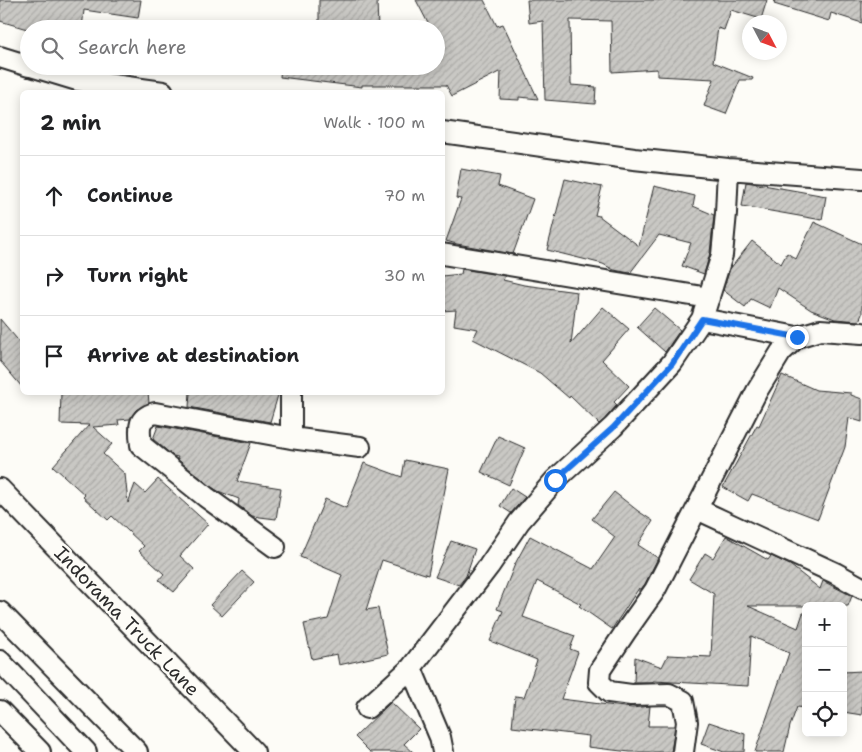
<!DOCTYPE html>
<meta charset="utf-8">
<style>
body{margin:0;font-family:"Shantell Sans",sans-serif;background:#f2f2f2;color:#202124}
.controls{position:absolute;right:15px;bottom:15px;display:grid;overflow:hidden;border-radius:8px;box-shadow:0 2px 12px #0003}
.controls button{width:45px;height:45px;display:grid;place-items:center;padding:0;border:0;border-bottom:1px solid #e0e0e0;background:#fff;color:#202124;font:25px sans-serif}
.compass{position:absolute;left:742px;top:15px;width:45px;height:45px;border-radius:50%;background:#fff;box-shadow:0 2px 12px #0003;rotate:131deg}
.stop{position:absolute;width:15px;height:15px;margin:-11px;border:4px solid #1a73e8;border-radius:50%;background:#fff}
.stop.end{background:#1a73e8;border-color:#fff;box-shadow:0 1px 5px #0008}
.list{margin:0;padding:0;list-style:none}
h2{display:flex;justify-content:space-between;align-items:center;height:65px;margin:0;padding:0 20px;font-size:21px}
h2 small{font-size:16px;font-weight:400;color:#757577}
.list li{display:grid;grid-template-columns:32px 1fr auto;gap:15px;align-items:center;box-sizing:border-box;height:80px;padding:0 20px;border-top:1px solid #e0e0e0}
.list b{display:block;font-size:19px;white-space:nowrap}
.list em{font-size:16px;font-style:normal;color:#757577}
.icon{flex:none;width:28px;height:28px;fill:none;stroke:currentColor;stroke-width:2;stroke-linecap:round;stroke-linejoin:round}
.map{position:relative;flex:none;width:862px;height:752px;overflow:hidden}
.search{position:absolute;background:#fff;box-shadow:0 2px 12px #0003;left:20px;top:20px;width:425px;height:55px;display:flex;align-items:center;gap:12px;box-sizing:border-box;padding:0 18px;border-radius:28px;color:#757577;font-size:19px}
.panel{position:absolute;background:#fff;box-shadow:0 2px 12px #0003;left:20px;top:90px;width:425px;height:305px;border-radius:8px}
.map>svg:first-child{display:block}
.building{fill:url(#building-hatch);stroke:#2b2b2b}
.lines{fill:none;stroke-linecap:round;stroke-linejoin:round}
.street-casing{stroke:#2b2b2b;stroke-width:24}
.street{stroke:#fdfcf7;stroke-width:20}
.route{stroke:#1a73e8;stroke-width:6}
.labels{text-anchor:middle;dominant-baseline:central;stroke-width:5;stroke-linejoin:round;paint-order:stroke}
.street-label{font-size:19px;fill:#2b2b2b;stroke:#fdfcf7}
</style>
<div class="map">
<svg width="862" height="752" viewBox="0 0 862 752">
<defs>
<pattern id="building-hatch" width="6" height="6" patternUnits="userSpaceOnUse" patternTransform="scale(1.25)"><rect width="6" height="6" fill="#c9c8c4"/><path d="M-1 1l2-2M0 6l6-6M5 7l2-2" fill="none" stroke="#adaca9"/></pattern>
</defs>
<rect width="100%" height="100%" fill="#fdfcf7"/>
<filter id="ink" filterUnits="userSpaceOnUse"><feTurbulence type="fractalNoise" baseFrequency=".02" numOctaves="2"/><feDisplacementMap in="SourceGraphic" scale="10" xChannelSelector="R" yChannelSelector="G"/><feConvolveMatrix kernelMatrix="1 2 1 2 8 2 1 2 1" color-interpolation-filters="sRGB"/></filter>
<g filter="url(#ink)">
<!-- building -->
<path class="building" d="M0 0H141L138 18 84 10 82 29H27L0 21Z
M319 0H377L378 29H319Z
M416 0H484L497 26 503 24 538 99 519 97V100L500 99 501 71 452 96 446 85H362V87L280 77 281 66H436V29H431Z
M527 0H767L761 19 731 10 724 30 718 28 713 62 753 78 752 80H740L726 114 704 106 714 79 657 76V69L612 72 611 21 570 20 571 85 596 87 595 104 545 100 543 21 529 23Z
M775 0H862V23L831 13 829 21 774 4Z
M461 169 500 176 498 186 533 199 513 254 457 244 446 241 461 199 456 198Z
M565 179 602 187 595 215 599 216 639 246 654 186 695 196 693 206 714 215 710 253 704 274 682 266 691 243 659 235 630 273 614 270 603 264 547 250Z
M746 182 826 196 822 220 742 206Z
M814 222 862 244V314L859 321 835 319 811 310 778 288 770 308 751 299 745 307 723 290 730 269 752 241 781 264 787 253 796 259Z
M462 269 505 276 503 280 524 285 577 292 571 344 603 307 629 329 602 360 629 386 614 402 617 405 605 419 599 424 570 396 569 398 540 373 473 339 478 329 454 325 456 310 442 311V276L461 274Z
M654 308 680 330 665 352 637 327Z
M0 319 22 345V387L0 361Z
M782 375 816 390 851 393V395L862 399V422L849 418 845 447 818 519 752 494 748 501 723 487 757 425 759 426Z
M61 392H148L149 403 136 410 130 419 118 420 119 425 93 427 112 444 103 454 125 474 128 503 135 484 145 493 158 479 208 524 180 556 194 569 174 592 159 580 164 574 139 551 144 546 112 516 108 520 83 497 85 495 53 466 89 425 60 424Z
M190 392H279L270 422 189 407Z
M158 426 181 430 187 432V431L251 443 237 481 281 488 276 519 252 516 238 505 239 499 218 491 213 488 177 459 178 457 173 456 153 439Z
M498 436 525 448 509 485 481 472Z
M405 460 449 469 428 575 382 560 366 610 378 608 388 654 339 665 337 654 312 659 304 624 328 619 342 575 300 557 325 499 346 508 364 463 402 477Z
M511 488 525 497 511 513 500 506Z
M614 492 638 511 653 521 638 545 658 558 645 584 639 592V588L612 629 579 606 581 604 537 581 523 617 575 636 570 649 578 652 561 699 632 708 650 706 648 726H675L671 752H630L588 747 589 736 512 727 515 696 524 697 537 660 490 641 503 611 497 609 515 564 530 536 593 569 615 537 592 519Z
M726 536 768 560 771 556 790 565 820 589 823 581 852 596 848 606H748L798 628 803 613H806V708L797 707 790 726 784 752H755L789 653 751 636 748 686 653 681V683H634L635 657 662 667 668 655 711 657 714 594 689 579 705 553 713 558Z
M451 541 475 549 466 576 459 585 435 577Z
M242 571 254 582 222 616 210 605Z
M862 671V715L843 712V672Z
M391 702 419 729 404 744 413 752H370L355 737Z
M709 722 745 734 744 752H724L701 744Z"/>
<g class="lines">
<!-- street casing -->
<g class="street-casing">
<path id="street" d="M0 57 29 66
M31 66 77 80 163 92
M442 132 634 159 728 169 862 179
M442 254 709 298
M702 319 797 337
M291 392V438
M0 489 254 752
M697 509 835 573 862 588
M275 547 206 497 141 445C139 428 137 418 155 413L291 438 360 447
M0 612 137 752
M0 661 86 752
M411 668 440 737 443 752
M367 708 411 668 489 566 519 522 555 480 613 427 672 363 702 319 722 255 726 213 728 169
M0 711 40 752
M683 752 687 722 683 701 669 694 631 695 609 692 599 682 600 670 626 631 655 590 757 391 781 352 797 337 820 330 862 333"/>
</g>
<!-- street -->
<use href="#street" class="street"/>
</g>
</g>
<g class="lines" filter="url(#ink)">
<!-- route -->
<path class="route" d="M555 480 613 428 672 364 702 319 797 337"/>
</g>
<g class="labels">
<!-- street labels -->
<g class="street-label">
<text transform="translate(127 621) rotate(46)">Indorama Truck Lane</text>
</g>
</g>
</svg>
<div class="controls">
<button>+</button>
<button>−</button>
<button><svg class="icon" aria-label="locate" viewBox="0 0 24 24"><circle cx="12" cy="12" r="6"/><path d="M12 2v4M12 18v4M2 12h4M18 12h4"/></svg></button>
</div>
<svg class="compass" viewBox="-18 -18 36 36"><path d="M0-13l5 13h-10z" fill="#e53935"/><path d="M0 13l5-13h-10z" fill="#757577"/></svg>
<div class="stop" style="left:555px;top:480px"></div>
<div class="stop end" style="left:797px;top:337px"></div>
<div class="search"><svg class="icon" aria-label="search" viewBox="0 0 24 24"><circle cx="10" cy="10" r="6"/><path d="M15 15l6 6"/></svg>Search here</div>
<section class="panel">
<h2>2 min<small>Walk · 100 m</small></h2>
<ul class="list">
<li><svg class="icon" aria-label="ahead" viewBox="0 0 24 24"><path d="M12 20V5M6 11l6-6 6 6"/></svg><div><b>Continue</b></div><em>70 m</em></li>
<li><svg class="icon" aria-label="right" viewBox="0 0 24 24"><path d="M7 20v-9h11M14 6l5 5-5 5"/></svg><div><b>Turn right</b></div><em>30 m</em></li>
<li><svg class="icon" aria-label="arrive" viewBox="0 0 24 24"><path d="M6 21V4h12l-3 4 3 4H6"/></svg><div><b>Arrive at destination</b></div></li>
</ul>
</section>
</div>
